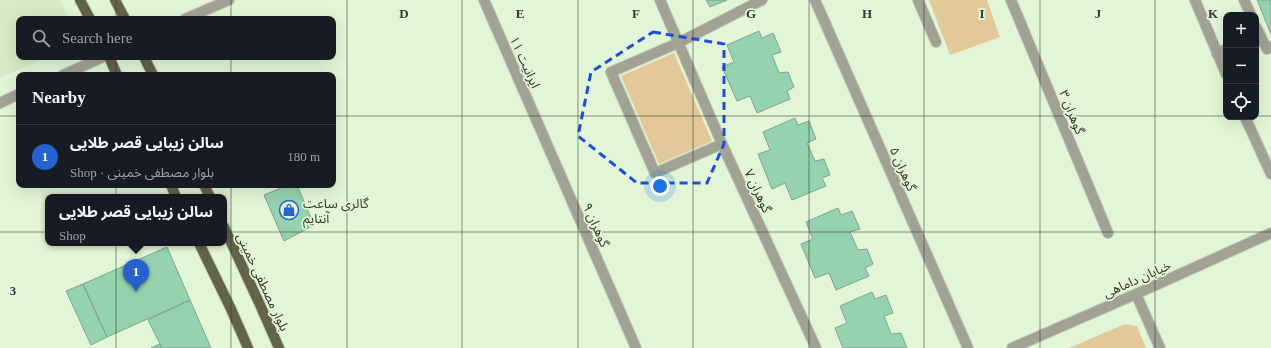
<!DOCTYPE html>
<meta charset="utf-8">
<style>
body{margin:0;font-family:"Times New Roman","Noto Sans Arabic",serif;background:#242831;color:#f1f3f6}
.controls{position:absolute;right:12px;top:12px;display:grid;overflow:hidden;border-radius:8px;box-shadow:0 4px 16px #0002}
.controls button{width:36px;height:36px;display:grid;place-items:center;padding:0;border:0;border-bottom:1px solid #363941;background:#171b24;color:#f1f3f6;font:20px sans-serif}
.you{position:absolute;left:660px;top:186px;width:14px;height:14px;margin:-10px;border:3px solid #fff;border-radius:50%;background:#1a73e8;box-shadow:0 0 0 6px #1a73e833}
.badge{display:grid;place-items:center;width:26px;height:26px;border-radius:50%;background:#2562cf;color:#fff;font-size:13px;font-weight:700}
.pin{position:absolute;translate:-50% -33px;filter:drop-shadow(0 1px 2px #0008)}
.pin::after{content:'';position:absolute;top:21px;width:14px;height:12px;background:inherit;clip-path:polygon(0 0,100% 0,50% 100%)}
.popup{position:absolute;left:45px;top:194px;width:182px;height:52px;box-sizing:border-box;display:grid;place-content:center;border-radius:8px;background:#171b24;filter:drop-shadow(0 1px 3px #0005);font-size:13px;white-space:nowrap;color:#9ea1a6}
.popup b{font-size:15px;color:#f1f3f6}
.popup::after{content:'';position:absolute;left:50%;top:100%;margin-left:-8px;border:8px solid transparent;border-top-color:#171b24}
.list{margin:0;padding:0;list-style:none}
h2{display:flex;justify-content:space-between;align-items:center;height:52px;margin:0;padding:0 16px;font-size:17px}
h2 small{font-size:13px;font-weight:400;color:#9ea1a6}
.list li{display:grid;grid-template-columns:26px 1fr auto;gap:12px;align-items:center;box-sizing:border-box;height:64px;padding:0 16px;border-top:1px solid #363941}
.list b{display:block;font-size:15px;white-space:nowrap}
.list p{margin:0;font-size:13px;white-space:nowrap;color:#9ea1a6}
.list em{font-size:13px;font-style:normal;color:#9ea1a6}
.icon{flex:none;width:22px;height:22px;fill:none;stroke:currentColor;stroke-width:2;stroke-linecap:round;stroke-linejoin:round}
.map{position:relative;flex:none;width:1271px;height:348px;overflow:hidden}
.search{position:absolute;background:#171b24;box-shadow:0 4px 16px #0002;left:16px;top:16px;width:320px;height:44px;display:flex;align-items:center;gap:10px;box-sizing:border-box;padding:0 14px;border-radius:8px;color:#9ea1a6;font-size:15px}
.panel{position:absolute;background:#171b24;box-shadow:0 4px 16px #0002;left:16px;top:72px;width:320px;height:116px;border-radius:8px}
.map>svg:first-child{display:block}
.built{fill:#d5eac5}
.green{fill:#e3c89a}
.building{fill:#95d2ae;stroke:#84a28f}
.lines{fill:none;stroke-linecap:round;stroke-linejoin:round}
.minor-casing{stroke:#c0cfb5;stroke-width:12}
.major-casing{stroke:#c0cfb5;stroke-width:12}
.minor{stroke:#a1a194;stroke-width:10}
.major{stroke:#63624a;stroke-width:10}
.marked{fill:none;stroke:#1d4ed8;stroke-width:3;stroke-dasharray:8 5;stroke-linejoin:round}
.grid{fill:none;stroke:#33392e;stroke-width:1;stroke-opacity:0.55}
.labels{text-anchor:middle;dominant-baseline:central;stroke-width:3.5;stroke-linejoin:round;paint-order:stroke}
.street-label{font-size:13px;fill:#33392e;stroke:#e3f5d7}
.poi-label{font-size:13px;fill:#33392e;stroke:#e3f5d7;text-anchor:start}
.grid-label{font-size:13px;text-anchor:middle;font-weight:bold;fill:#33392e;stroke:#e3f5d7;stroke-width:3.5;stroke-linejoin:round;paint-order:stroke}
</style>
<div class="map">
<svg width="1271" height="348" viewBox="0 0 1271 348">
<rect width="100%" height="100%" fill="#e3f5d7"/>
<!-- built -->
<path class="built" d="M0 0H60L70 19H19V57H47L0 78Z"/>
<!-- green -->
<path class="green" d="M929 0H987L1000 37 950 55Z
M674 53 712 141 659 164 621 76Z
M1125 324 1137 326 1146 348H1069Z"/>
<!-- building -->
<path class="building" d="M706 0H727L710 7Z
M1257 0H1271V34Z
M759 31 762 38 773 33 781 52 772 55 779 73 788 72 794 87 787 91 790 99 757 113 750 96 737 101 722 67 734 62 727 45Z
M795 118 798 125 809 121 816 139 807 143 815 161 824 159 830 175 822 178 826 186 792 200 785 183 772 189 758 154 770 150 763 132Z
M288 185H297L314 225 284 241 264 195Z
M838 208 841 215 852 211 860 229 850 232 858 250 867 249 873 264 865 268 869 276 836 290 829 273 815 278 801 244 813 239 806 222Z
M167 247 190 300 107 337 83 284Z
M83 284 107 337 91 345 66 291Z
M872 292 875 299 886 295 893 313 884 316 891 334 901 333 907 348H843L835 328 847 323 840 306Z
M190 300 211 348H162L148 320Z
M160 344 162 348H151Z"/>
<g class="lines">
<!-- minor casing -->
<g class="minor-casing">
<path id="minor" d="M484 0 636 348
M660 0 722 144 816 348
M815 0 968 348
M918 0 936 42
M1011 0 1108 233
M1195 0 1226 74
M1244 0 1251 15
M185 19 229 0
M1256 27 1267 49 1271 47
M1217 54 1226 49
M63 75 103 57
M0 103 19 94
M1245 117 1271 174
M722 144 655 173 611 72 678 43 762 0
M1136 294 1160 348
M1012 348 1136 294 1271 233"/>
</g>
<!-- major casing -->
<g class="major-casing">
<path id="major" d="M80 0 90 19
M115 0 125 19
M109 57 117 75
M144 57 153 75
M171 185 176 197
M204 185 210 197
M224 227 261 307 279 348
M199 243 231 309 248 348"/>
</g>
<!-- minor -->
<use href="#minor" class="minor"/>
<!-- major -->
<use href="#major" class="major"/>
</g>
<!-- marked area -->
<path class="marked" d="M653 32 724 44V144L707 183H637L578 136 591 72Z"/>
<!-- grid -->
<path class="grid" d="M116 0V19M231 0V19M347 0V348M462 0V348M578 0V348M693 0V348M809 0V348M924 0V348M1040 0V348M1155 0V348M116 57V75M231 57V75M0 116H19M333 116H1226M1256 116H1271M116 185V348M231 185V348M0 232H1271"/>
<!-- icons -->
<defs>
<g id="shop-ring" transform="scale(1)"><circle r="9.5" fill="#e3f5d7" stroke="#2562cf" stroke-width="1.5"/><path d="M-5-2.5h2.3a2.7 3.5 0 0 1 5.4 0H5L5.5 6h-11ZM-1.5-2.5h3a1.5 2.3 0 0 0-3 0Z" fill="#2562cf"/></g>
</defs>
<g fill-rule="evenodd">
<use href="#shop-ring" x="289" y="210"/>
</g>
<g class="labels">
<!-- street labels -->
<g class="street-label">
<text transform="translate(525 62) rotate(66)">ایرانیت ۱۱</text>
<text transform="translate(1072 112) rotate(68)">گوهران ۳</text>
<text transform="translate(903 169) rotate(66)">گوهران ۵</text>
<text transform="translate(758 191) rotate(65)">گوهران ۷</text>
<text transform="translate(596 225) rotate(66)">گوهران ۹</text>
<text transform="translate(1137 279) rotate(-24)">خیابان داماهی</text>
<text transform="translate(263 282) rotate(65)">بلوار مصطفی خمینی</text>
</g>
<!-- poi labels -->
<g class="poi-label">
<text x="303" y="203">گالری ساعت<tspan x="303" dy="15">آنتایم</tspan></text>
</g>
</g>
<g class="grid-label">
<text x="404" y="18">D</text>
<text x="520" y="18">E</text>
<text x="636" y="18">F</text>
<text x="751" y="18">G</text>
<text x="867" y="18">H</text>
<text x="982" y="18">I</text>
<text x="1098" y="18">J</text>
<text x="1213" y="18">K</text>
<text x="13" y="295">3</text>
</g>
</svg>
<div class="controls">
<button>+</button>
<button>−</button>
<button><svg class="icon" aria-label="locate" viewBox="0 0 24 24"><circle cx="12" cy="12" r="6"/><path d="M12 2v4M12 18v4M2 12h4M18 12h4"/></svg></button>
</div>
<div class="you"></div>
<div class="pin badge" style="left:136px;top:292px">1</div>
<div class="popup"><b>سالن زیبایی قصر طلایی</b>Shop</div>
<div class="search"><svg class="icon" aria-label="search" viewBox="0 0 24 24"><circle cx="10" cy="10" r="6"/><path d="M15 15l6 6"/></svg>Search here</div>
<section class="panel">
<h2>Nearby<small></small></h2>
<ul class="list">
<li><span class="badge">1</span><div><b>سالن زیبایی قصر طلایی</b><p>Shop · بلوار مصطفی خمینی</p></div><em>180 m</em></li>
</ul>
</section>
</div>
